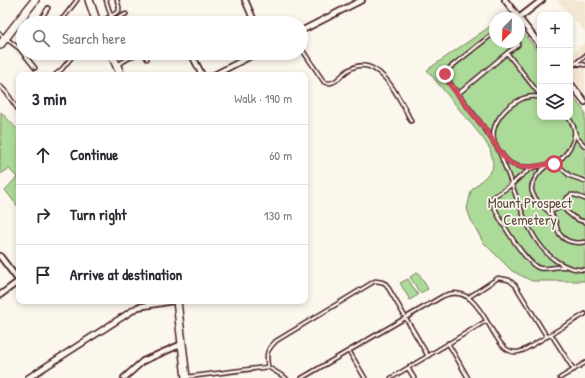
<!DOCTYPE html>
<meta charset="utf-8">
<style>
body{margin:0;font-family:"Patrick Hand",sans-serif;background:#f2f2f3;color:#2b2b33}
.controls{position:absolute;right:12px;top:12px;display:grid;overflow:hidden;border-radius:8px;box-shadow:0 2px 6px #0003}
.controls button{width:36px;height:36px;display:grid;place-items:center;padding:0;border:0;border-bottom:1px solid #e1e1e2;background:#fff;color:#2b2b33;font:20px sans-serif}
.compass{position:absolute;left:489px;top:12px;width:36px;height:36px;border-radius:50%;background:#fff;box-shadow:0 2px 6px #0003;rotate:203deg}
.stop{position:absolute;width:12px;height:12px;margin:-9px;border:3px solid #d1495b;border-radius:50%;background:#fff}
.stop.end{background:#d1495b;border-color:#fff;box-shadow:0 1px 4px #0008}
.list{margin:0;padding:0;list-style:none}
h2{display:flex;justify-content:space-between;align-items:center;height:52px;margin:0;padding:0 16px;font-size:17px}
h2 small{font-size:13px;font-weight:400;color:#7c7c81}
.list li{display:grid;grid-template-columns:26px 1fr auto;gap:12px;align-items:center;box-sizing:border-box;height:60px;padding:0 16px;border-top:1px solid #e1e1e2}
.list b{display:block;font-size:15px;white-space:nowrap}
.list em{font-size:13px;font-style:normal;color:#7c7c81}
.icon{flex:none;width:22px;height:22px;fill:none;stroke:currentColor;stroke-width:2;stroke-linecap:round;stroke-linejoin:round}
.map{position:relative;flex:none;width:585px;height:378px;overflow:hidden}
.search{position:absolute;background:#fff;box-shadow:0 2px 6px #0003;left:16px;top:16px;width:292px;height:44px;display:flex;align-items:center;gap:10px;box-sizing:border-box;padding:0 14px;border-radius:22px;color:#7c7c81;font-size:15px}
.panel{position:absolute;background:#fff;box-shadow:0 2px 6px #0003;left:16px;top:72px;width:292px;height:232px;border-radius:8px}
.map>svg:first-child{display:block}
.built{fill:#f4e7d2}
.green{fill:#acda98;stroke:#7b7c62}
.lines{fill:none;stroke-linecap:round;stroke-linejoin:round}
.service-casing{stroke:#4a1f2b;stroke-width:5.5}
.minor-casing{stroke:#4a1f2b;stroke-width:8}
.primary-casing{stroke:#4a1f2b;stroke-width:10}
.service{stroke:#fbf7ec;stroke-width:2.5}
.minor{stroke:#fbf7ec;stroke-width:4.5}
.primary{stroke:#fbf7ec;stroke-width:7}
.route{stroke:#d1495b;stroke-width:5}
.labels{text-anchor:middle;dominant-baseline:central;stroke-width:3.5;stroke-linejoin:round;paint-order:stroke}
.park-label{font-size:15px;fill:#624e46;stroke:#fbf7ec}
</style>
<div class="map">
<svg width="585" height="378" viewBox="0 0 585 378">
<rect width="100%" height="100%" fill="#fbf7ec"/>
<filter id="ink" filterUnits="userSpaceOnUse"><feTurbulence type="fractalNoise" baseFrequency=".025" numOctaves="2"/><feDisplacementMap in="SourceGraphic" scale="8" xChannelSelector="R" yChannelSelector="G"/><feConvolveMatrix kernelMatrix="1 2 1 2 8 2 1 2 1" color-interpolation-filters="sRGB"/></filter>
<g filter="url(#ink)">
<!-- built -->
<path class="built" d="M557 0H585V32Z
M585 42V94L570 75V55Z"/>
<!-- green -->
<path class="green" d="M495 23V42H519V27L540 54V117H570V93L585 112V281H532L512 271 483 242 471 220 467 209 471 191 492 170 493 163 490 149 482 137 427 70Z
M1 112 19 131V208L5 190 17 177 9 169 0 174Z
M418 272 428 289 420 293 410 277Z
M408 279 418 295 410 300 400 283Z"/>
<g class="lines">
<!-- service casing -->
<g class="service-casing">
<path id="service" d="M111 16 119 11V7L117 0
M38 23 48 8
M55 23 64 17
M67 23 64 17 77 0
M99 23 111 16 106 0
M108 23 126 14
M495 32 447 70 446 77C462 101 483 123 498 149 501 155 503 162 506 169 521 207 535 269 585 270
M0 34 20 49 23 53
M518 42V45L507 53 540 95
M301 48 324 82C335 87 341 74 350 69 379 52 401 101 411 121
M23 53 35 68
M145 53 147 59
M577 62 585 56
M117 65 138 53
M570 68 576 63 585 65
M55 75 62 69 75 53
M0 86 6 92 19 111
M458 94 507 53
M575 132 577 138 585 146
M494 140C490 125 505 107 518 101 524 97 533 96 540 97
M501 153C504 157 507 162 512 164 525 171 544 166 557 162 566 156 577 140 574 128 573 124 570 120 568 117
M552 164 559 166 570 176 585 181
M548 165C542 169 538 173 535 179 524 194 542 204 551 214 556 219 556 226 558 231 563 242 575 244 585 242
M533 168C524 172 518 179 511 185 505 190 498 193 492 198 492 211 527 265 539 268 547 270 556 266 564 267
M562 206C568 214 575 220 585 222
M550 212 561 207 567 198 571 195H575L585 199
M469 297 498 278 509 280 515 285 547 337
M551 334 574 370
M448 343 468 378
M349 351 365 378
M408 368 414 378
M187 377 268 367
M286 378 268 367C266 354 266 351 276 341L375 281 382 282 386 284 428 356
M302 378 443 296C475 282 486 326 502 345 508 352 516 354 524 350L585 314
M391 378 486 321
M560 378 585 363"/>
</g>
<!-- minor casing -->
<g class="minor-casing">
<path id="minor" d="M245 0 255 23
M505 0 540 45
M519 18 542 0
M301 31 362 0
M191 53 202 75
M214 75 257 53
M570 83 585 102
M0 256 19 281
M0 295 19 281
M28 378 138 307 173 301
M124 378 143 361 182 344"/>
</g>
<!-- primary casing -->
<g class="primary-casing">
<path id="primary" d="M89 0 97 23
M0 45 35 0
M111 53 121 75
M177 301 186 378"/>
</g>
<!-- service -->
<use href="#service" class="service"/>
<!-- minor -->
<use href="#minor" class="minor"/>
<!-- primary -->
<use href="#primary" class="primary"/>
</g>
</g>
<g class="lines" filter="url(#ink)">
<!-- route -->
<path class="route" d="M445 74C447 86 483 123 491 138 497 147 503 159 512 164 525 171 540 164 554 164"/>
</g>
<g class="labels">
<!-- park labels -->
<g class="park-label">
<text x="530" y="202">Mount Prospect<tspan x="530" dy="17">Cemetery</tspan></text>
</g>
</g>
</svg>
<div class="controls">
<button>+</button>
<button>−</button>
<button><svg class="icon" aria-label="layers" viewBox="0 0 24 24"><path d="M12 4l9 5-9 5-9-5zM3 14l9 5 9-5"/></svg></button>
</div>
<svg class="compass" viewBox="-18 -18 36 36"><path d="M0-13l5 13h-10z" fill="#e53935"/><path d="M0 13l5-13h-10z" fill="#7c7c81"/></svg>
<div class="stop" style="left:554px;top:164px"></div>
<div class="stop end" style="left:445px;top:74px"></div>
<div class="search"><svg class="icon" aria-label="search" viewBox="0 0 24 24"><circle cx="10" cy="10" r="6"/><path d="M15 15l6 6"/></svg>Search here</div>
<section class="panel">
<h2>3 min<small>Walk · 190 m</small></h2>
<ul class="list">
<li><svg class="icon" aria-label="ahead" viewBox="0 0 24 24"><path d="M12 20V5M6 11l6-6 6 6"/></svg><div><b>Continue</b></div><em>60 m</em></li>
<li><svg class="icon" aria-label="right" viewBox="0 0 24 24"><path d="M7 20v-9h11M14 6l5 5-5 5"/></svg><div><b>Turn right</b></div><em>130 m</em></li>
<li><svg class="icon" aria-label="arrive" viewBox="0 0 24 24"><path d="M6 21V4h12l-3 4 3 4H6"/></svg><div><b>Arrive at destination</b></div></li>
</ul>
</section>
</div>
